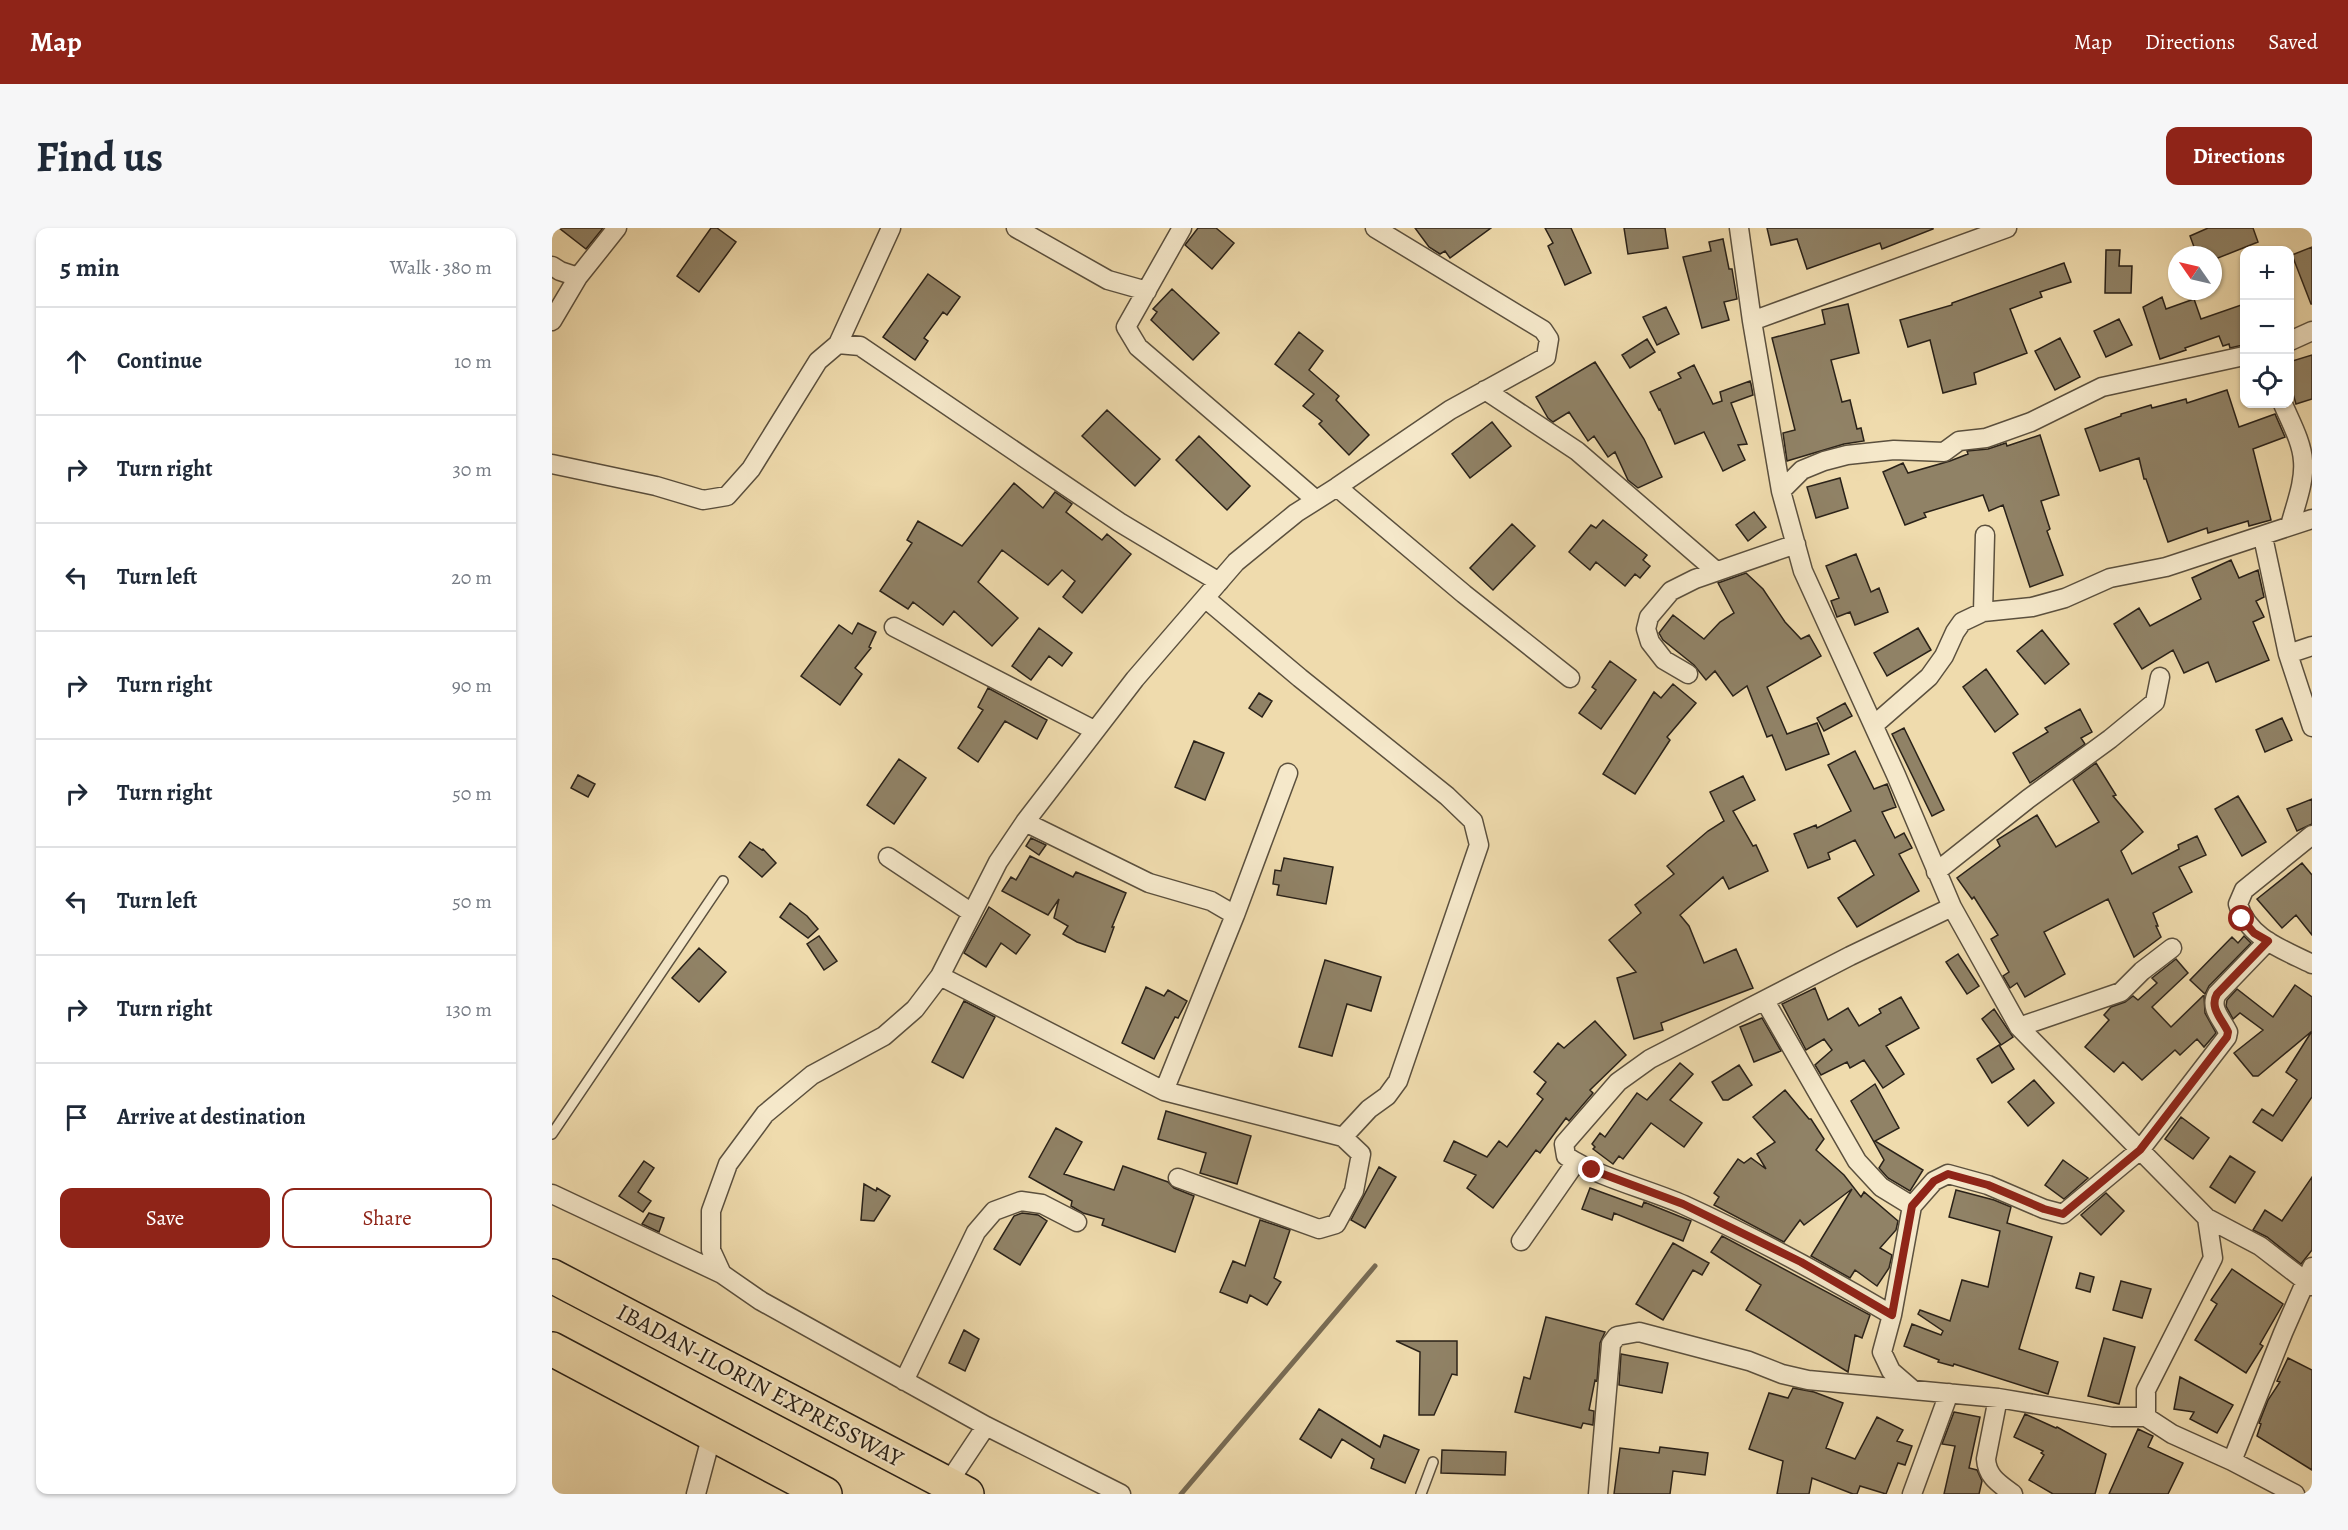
<!DOCTYPE html>
<meta charset="utf-8">
<style>
body{margin:0;font-family:Alegreya,serif;background:#f6f6f7;color:#1f2937}
.controls{position:absolute;right:18px;top:18px;display:grid;overflow:hidden;border-radius:12px;box-shadow:0 2px 4px #0004}
.controls button{width:54px;height:54px;display:grid;place-items:center;padding:0;border:0;border-bottom:2px solid #e0e1e3;background:#fff;color:#1f2937;font:30px sans-serif}
.compass{position:absolute;left:1616px;top:18px;width:54px;height:54px;border-radius:50%;background:#fff;box-shadow:0 2px 4px #0004;rotate:304deg}
.stop{position:absolute;width:18px;height:18px;margin:-14px;border:4px solid #8f2418;border-radius:50%;background:#fff}
.stop.end{background:#8f2418;border-color:#fff;box-shadow:0 2px 6px #0008}
.list{margin:0;padding:0;list-style:none}
h2{display:flex;justify-content:space-between;align-items:center;height:78px;margin:0;padding:0 24px;font-size:26px}
h2 small{font-size:20px;font-weight:400;color:#747a83}
.list li{display:grid;grid-template-columns:39px 1fr auto;gap:18px;align-items:center;box-sizing:border-box;height:108px;padding:0 24px;border-top:2px solid #e0e1e3}
.list b{display:block;font-size:22px;white-space:nowrap}
.list em{font-size:20px;font-style:normal;color:#747a83}
.actions{display:flex;gap:12px;padding:18px 24px}
.actions a{flex:1;padding:14px 0;border:2px solid #8f2418;border-radius:12px;text-align:center;font-size:21px;color:#8f2418}
.actions .main{background:#8f2418;color:#fff}
.icon{flex:none;width:33px;height:33px;fill:none;stroke:currentColor;stroke-width:2;stroke-linecap:round;stroke-linejoin:round}
.map{position:relative;flex:none;width:1760px;height:1266px;overflow:hidden;border-radius:12px}
header{display:flex;align-items:center;gap:36px;box-sizing:border-box;height:84px;padding:0 30px;background:#8f2418;color:#fff}
header strong{font-size:28px}
nav{display:flex;gap:33px;margin-inline-start:auto;font-size:21px}
.intro{display:flex;align-items:center;justify-content:space-between;box-sizing:border-box;height:144px;padding:0 36px}
h1{margin:0;font-size:42px}
.button{padding:15px 27px;border-radius:12px;background:#8f2418;color:#fff;font-size:21px;font-weight:700}
main{display:flex;gap:36px;padding:0 36px}
aside{flex:1;background:#fff;border-radius:12px;box-shadow:0 2px 4px #0004}
.map>svg:first-child{display:block}
.lines{fill:none;stroke-linecap:round;stroke-linejoin:round}
.stream{stroke:#786b54;stroke-width:5}
.building{fill:#908266;stroke:#2a2219;stroke-width:1.5}
.service-casing{stroke:#5b503e;stroke-width:12}
.minor-casing{stroke:#5b503e;stroke-width:21}
.motorway-casing{stroke:#2a2219;stroke-width:36}
.service{stroke:#f5e8ca;stroke-width:9}
.minor{stroke:#f5e8ca;stroke-width:18}
.motorway{stroke:#efdbad;stroke-width:33}
.route{stroke:#8f2418;stroke-width:8}
.labels{text-anchor:middle;dominant-baseline:central;stroke-width:4.5;stroke-linejoin:round;paint-order:stroke}
.street-label{font-size:24px;fill:#2a2219;stroke:#f5e8ca}
</style>
<header>
<strong>Map</strong>
<nav><a>Map</a><a>Directions</a><a>Saved</a></nav>
</header>
<div class="intro"><h1>Find us</h1><a class="button">Directions</a></div>
<main>
<aside>
<h2>5 min<small>Walk · 380 m</small></h2>
<ul class="list">
<li><svg class="icon" aria-label="ahead" viewBox="0 0 24 24"><path d="M12 20V5M6 11l6-6 6 6"/></svg><div><b>Continue</b></div><em>10 m</em></li>
<li><svg class="icon" aria-label="right" viewBox="0 0 24 24"><path d="M7 20v-9h11M14 6l5 5-5 5"/></svg><div><b>Turn right</b></div><em>30 m</em></li>
<li><svg class="icon" aria-label="left" viewBox="0 0 24 24"><path d="M17 20v-9H6M10 6l-5 5 5 5"/></svg><div><b>Turn left</b></div><em>20 m</em></li>
<li><svg class="icon" aria-label="right" viewBox="0 0 24 24"><path d="M7 20v-9h11M14 6l5 5-5 5"/></svg><div><b>Turn right</b></div><em>90 m</em></li>
<li><svg class="icon" aria-label="right" viewBox="0 0 24 24"><path d="M7 20v-9h11M14 6l5 5-5 5"/></svg><div><b>Turn right</b></div><em>50 m</em></li>
<li><svg class="icon" aria-label="left" viewBox="0 0 24 24"><path d="M17 20v-9H6M10 6l-5 5 5 5"/></svg><div><b>Turn left</b></div><em>50 m</em></li>
<li><svg class="icon" aria-label="right" viewBox="0 0 24 24"><path d="M7 20v-9h11M14 6l5 5-5 5"/></svg><div><b>Turn right</b></div><em>130 m</em></li>
<li><svg class="icon" aria-label="arrive" viewBox="0 0 24 24"><path d="M6 21V4h12l-3 4 3 4H6"/></svg><div><b>Arrive at destination</b></div></li>
</ul>
<div class="actions"><a class="main">Save</a><a>Share</a></div>
</aside>
<div class="map">
<svg width="1760" height="1266" viewBox="0 0 1760 1266">
<rect width="100%" height="100%" fill="#efdbad"/>
<filter id="stains"><feTurbulence type="fractalNoise" baseFrequency=".00333" numOctaves="4"/><feColorMatrix values="0 0 0 0 .2 0 0 0 0 .09 0 0 0 0 .02 0 0 0 .5 -.17"/></filter>
<radialGradient id="worn" r=".72"><stop offset=".6" stop-color="#630" stop-opacity="0"/><stop offset="1" stop-color="#630" stop-opacity=".3"/></radialGradient>
<g class="lines">
<!-- stream -->
<path class="stream" d="M629 1266 823 1038"/>
</g>
<!-- building -->
<path class="building" d="M7 0H51L34 21Z
M159 0H165L184 14 147 64 125 48Z
M646 0H664L682 15 660 41 633 17Z
M863 0H939L898 30 893 23 888 26 877 19Z
M993 0H1019L1039 45 1013 57 996 18 1001 15Z
M1072 0H1113L1116 20 1076 26Z
M1215 0H1381V1L1330 21 1328 15 1255 41 1245 11 1219 17Z
M1656 0H1701L1706 14 1661 32V27H1645L1638 8Z
M1171 11 1177 41H1180L1185 71 1172 74 1177 92 1150 100 1131 29 1159 23 1157 14Z
M1760 19V76H1759L1740 27Z
M1554 22H1568L1567 38H1580L1579 65H1553Z
M1512 35 1519 54 1488 64 1490 69 1458 81 1475 125 1422 145 1424 156 1391 165 1378 112 1356 119 1348 92 1400 77V75Z
M376 46 408 69 395 87 391 84 372 110 376 113 363 132 331 109Z
M620 61 667 105 641 132 599 92 605 84 601 81Z
M1610 69 1614 81 1642 71 1649 91 1692 76 1691 117 1678 120 1677 116 1671 118 1667 108 1633 120 1634 122 1608 131 1591 79Z
M1296 76 1307 125 1279 132 1290 174 1298 172 1305 201 1309 200 1312 213 1292 216 1235 233 1231 205 1243 202 1220 110 1273 96 1270 82Z
M1114 79 1127 106 1105 117 1091 89Z
M1567 91 1580 117 1554 129 1542 103Z
M747 104 771 123 757 142 787 168 784 172 817 207 797 227 767 196 770 193 751 178 762 166 723 136Z
M1508 110 1528 149 1503 162 1483 123Z
M1095 111 1103 124 1078 140 1070 127Z
M1760 127V171L1744 176 1737 152V134Z
M1043 134 1092 211 1110 249 1086 260 1076 252 1063 224 1056 229 1042 208 1036 213 1017 184 1001 194 996 190 984 169Z
M1142 137 1161 176 1170 173 1168 164 1198 153 1199 156 1201 167 1179 175 1195 216 1186 217 1193 232 1171 243 1152 204 1123 216 1108 181 1107 182 1098 164 1129 150 1126 145Z
M1675 162 1687 199 1723 186 1733 209 1701 221 1719 292 1697 298 1696 293 1656 305 1655 300 1616 314 1594 251H1592L1587 230 1548 243 1533 201 1569 188V186L1599 177 1600 180 1634 171 1635 175Z
M555 182 608 231 583 258 530 208Z
M940 194 959 218 918 250 900 226Z
M1488 207 1507 267 1489 273 1498 301 1495 303 1511 347 1478 359 1451 277 1437 283 1431 267 1372 285 1374 289 1353 297 1331 244 1351 235 1356 245 1398 233 1416 226 1415 223 1436 221 1454 215 1455 218Z
M647 208 698 258 675 282 624 232Z
M1288 250 1296 280 1264 290 1255 259Z
M462 255 491 280 503 264 520 276 514 284 550 312 555 306 579 326 530 385 511 369 523 353 510 342 496 357 450 322 426 354 466 390 440 418 402 383 391 397 361 374 356 381 328 363 360 315 355 312 366 293 410 318Z
M1202 284 1214 299 1196 313 1184 297Z
M1051 292 1095 327 1091 332 1098 338 1088 350 1083 346 1073 358 1044 334 1038 342 1017 324 1039 297 1044 300Z
M960 296 983 318 941 362 918 340Z
M1304 326 1319 364 1327 360 1336 384 1303 397 1298 384 1285 389 1279 373 1287 370 1274 338Z
M1679 332 1687 350 1706 342 1712 369 1704 373 1712 389 1701 394 1717 432 1664 454 1656 434 1632 445 1621 422 1590 441 1562 396 1587 380 1598 398 1649 371 1640 350Z
M1194 345 1211 361 1233 394 1249 411 1257 407 1269 428 1215 459 1235 506 1265 495 1277 526 1234 542 1220 507 1215 509 1195 458 1181 468 1163 443 1154 452 1142 437 1111 412 1107 405 1121 387 1152 411 1168 394 1182 385 1166 355Z
M306 395 324 404 317 419 319 420 303 440 310 446 288 477 249 448 287 397 300 406Z
M487 400 520 425 510 438 497 428 479 452 460 438Z
M1366 400 1379 422 1335 448 1322 425Z
M1490 402 1517 436 1493 456 1465 423Z
M1058 433 1084 452 1049 501 1027 485 1044 462 1040 459Z
M1434 441 1466 486 1443 504 1411 459Z
M1121 456 1144 475 1115 509 1118 512 1083 566 1051 546 1102 464 1109 470Z
M436 460 495 492 485 511 453 493 426 534 406 520 431 482 426 479Z
M707 465 720 473 710 489 697 480Z
M1293 475 1300 488 1272 503 1265 490Z
M1528 481 1540 504 1529 510 1533 516 1478 555 1461 525 1496 504 1493 500Z
M1730 490 1740 512 1713 524 1704 502Z
M1352 500 1392 582 1380 588 1340 506Z
M642 513 672 525 653 572 623 559Z
M1303 523 1322 561 1335 556 1344 579 1330 584 1343 610 1352 605 1360 620 1347 626 1367 663 1305 699 1286 670 1322 647 1303 612 1276 625 1278 631 1256 640 1242 606 1264 597 1265 600 1299 583 1276 537Z
M347 531 374 550 342 596 315 577Z
M1544 535 1564 567 1561 568 1591 604 1569 623 1580 646 1627 621 1626 617 1645 608 1654 627 1627 639 1640 664 1601 685 1606 698H1604L1609 709 1582 729 1556 671 1492 704 1513 746 1473 769 1465 755 1458 760 1451 748 1457 744 1439 711 1446 707 1422 669 1420 671 1405 650 1448 618 1445 612 1485 587 1504 619 1547 594 1521 552Z
M26 547 43 556 36 569 19 560Z
M1191 548 1203 572 1181 583 1201 618 1204 617 1216 643 1177 661 1171 649 1128 687 1137 698 1152 735 1184 721 1201 760 1109 795 1111 802 1082 811 1065 750 1084 744 1057 712 1089 685 1083 677 1122 646 1115 638 1156 603 1172 593 1158 564Z
M1686 568 1714 614 1690 628 1663 581Z
M1760 571V596L1745 603 1735 581Z
M479 610 494 617 487 627 474 618Z
M198 614 210 622 211 621 224 635 210 649 187 629Z
M478 628 521 649 524 644 574 665 560 699H562L553 724 525 714 511 706 516 698 502 690 507 671 496 687 450 663 459 649 464 652Z
M732 630 781 639 774 676 725 667 727 657 721 656 723 642 729 643Z
M1750 635 1760 647V707L1744 687 1730 700 1705 671Z
M238 675 255 688 266 701 256 710 228 689Z
M437 679 478 707 464 726 449 715 434 739 412 725Z
M267 708 285 733 272 742 255 716Z
M1692 708 1699 715 1657 758 1653 766 1638 752 1680 709 1686 715Z
M147 720 174 744 147 774 120 750Z
M1406 726 1427 758 1415 766 1394 734Z
M1624 731 1636 745 1600 779 1619 799 1652 767 1653 785 1664 805 1652 819 1645 811 1628 827 1623 822 1590 852 1571 834 1562 844 1533 819 1557 792 1552 787 1559 779 1573 774 1581 768 1586 772 1605 755 1600 750Z
M773 732 829 749 819 783 795 776 780 828 747 819Z
M1743 757 1760 769V803L1706 848H1701L1682 825 1711 802 1688 785 1681 791 1674 778 1675 772 1685 761 1721 789Z
M594 759 612 768 616 762 635 773 626 790 623 789 602 831 570 815Z
M1263 760 1276 792 1296 780 1307 798 1329 785 1327 781 1349 769 1367 800 1334 818 1352 846 1331 860 1312 832 1298 840 1295 834 1269 847 1263 837 1280 822 1272 811 1254 822 1230 776Z
M412 773 443 789 411 850 380 834Z
M1442 781 1461 809 1449 817 1430 791Z
M1210 790 1229 823 1202 834 1188 799Z
M1043 793 1074 827 1038 862 1041 865 1017 893 1014 890 988 925 984 922 941 980 915 960 924 947 892 933 902 913 935 929 947 913 955 919 991 871 985 866 994 854 982 844 1006 815 1012 820Z
M1760 803V869L1730 913 1701 894 1710 881 1721 888 1745 852 1734 844Z
M1447 817 1462 841 1440 855 1425 831Z
M1128 835 1141 846 1118 872 1150 895 1132 919 1099 895 1071 931 1067 928 1061 936 1041 921 1043 919 1040 916 1048 905 1053 909 1085 865 1095 872Z
M1187 837 1200 857 1176 872H1171L1160 854Z
M1482 852 1502 875 1476 898 1456 874Z
M1323 856 1347 900 1323 913 1371 942 1358 963 1336 950 1327 940 1332 932 1299 873Z
M1233 862 1257 891H1259L1272 911 1264 922 1292 947 1309 969 1312 964 1346 993 1344 1002 1328 1020 1340 1027 1337 1040 1325 1058 1303 1042 1298 1050 1259 1028 1300 961 1252 997 1248 992 1232 1014 1162 977 1167 969 1162 965 1186 931 1192 935 1199 930 1214 941 1205 926 1223 914 1201 889Z
M614 883 699 908 685 956 648 945 654 925 606 911Z
M1629 889 1657 910 1641 931 1613 911Z
M504 900 530 914 512 946 562 962 571 938 616 954 622 960 642 968 623 1024 550 997 552 991 531 985 519 978 520 973 477 949Z
M1678 928 1703 944 1683 975 1658 959Z
M1511 932 1536 950 1512 971 1493 957Z
M92 933 102 940 86 964 99 973 91 984 67 968Z
M827 939 844 949 813 1000 799 992Z
M1760 949V1022L1749 1036 1715 1009 1701 1002 1713 982 1730 993Z
M312 956 324 963 325 960 338 968 322 993 309 992Z
M1038 960 1090 979 1092 974 1139 993 1131 1013 1062 985 1060 992 1030 981Z
M1404 962 1442 972 1459 979 1455 995 1500 1009 1467 1121 1506 1134 1496 1166 1402 1136 1401 1138 1386 1134 1387 1132 1352 1118 1360 1096 1389 1107 1391 1103 1366 1086 1368 1082 1398 1093 1410 1052 1436 1059 1448 1003 1397 989Z
M1554 965 1572 983 1549 1007 1529 987Z
M97 985 112 990 107 1004 90 996Z
M470 985 486 987 495 993 468 1037 442 1021 462 988Z
M708 992 738 1002 722 1050 729 1054 715 1077 698 1067 695 1075 668 1064 681 1033 693 1038Z
M1170 1008 1318 1087 1310 1110 1303 1107 1296 1144 1194 1082 1209 1057 1159 1024Z
M1121 1015 1157 1035 1150 1047 1141 1042 1111 1092 1084 1076Z
M1680 1041 1731 1076 1708 1116 1711 1118 1694 1145 1643 1112 1665 1076 1659 1072Z
M1528 1045 1542 1049 1538 1064 1524 1060Z
M1569 1053 1599 1061 1590 1090 1561 1082Z
M994 1089 1053 1104 1048 1115 1045 1153 1043 1152 1037 1182 1042 1183 1041 1197 1031 1195 1029 1200 963 1184 972 1149 978 1151Z
M412 1102 427 1111 413 1143 397 1135Z
M1552 1110 1583 1119 1567 1176 1536 1168Z
M844 1113H905V1147L900 1146 882 1187H867L868 1124Z
M1069 1126 1116 1135 1110 1165 1067 1157Z
M1736 1130 1760 1142V1242L1705 1208 1709 1196 1707 1195 1716 1172 1728 1154 1725 1153Z
M1628 1149 1681 1177 1665 1205 1638 1191 1642 1184 1622 1181Z
M1241 1160 1262 1164 1291 1175 1274 1220 1303 1231 1325 1189 1351 1202 1345 1213 1360 1218 1353 1237 1346 1235 1334 1266 1308 1258 1305 1266H1301L1260 1250 1257 1266H1225L1231 1233 1197 1221 1217 1165 1236 1170Z
M767 1181 828 1219 832 1207 867 1222 853 1255 819 1240 822 1231 790 1211 779 1230 748 1211Z
M1402 1184 1428 1189 1417 1240 1425 1242 1430 1253 1427 1266H1392L1403 1218 1390 1216Z
M1473 1186 1504 1200 1505 1199 1554 1226 1543 1266H1501L1477 1252 1492 1227 1489 1225 1491 1223 1462 1209Z
M1586 1201 1601 1208 1596 1219 1631 1235 1616 1266H1557Z
M1108 1219 1156 1225 1153 1247 1121 1243 1118 1266H1062L1068 1220 1107 1225Z
M890 1222 954 1224 953 1247 889 1245Z"/>
<g class="lines">
<!-- service casing -->
<g class="service-casing">
<path id="service" d="M0 906 171 653
M869 1266 881 1234"/>
</g>
<!-- minor casing -->
<g class="minor-casing">
<path id="minor" d="M464 0 556 52 595 63
M630 0 574 99 586 119 764 272
M1187 0 1200 93 1229 263 1251 343 1344 547 1400 679 1467 799 1655 990 1661 1030 1594 1162V1189L1620 1206 1680 1233 1743 1266
M0 38 8 43 26 49 65 0
M0 93 26 49
M1200 93 1455 0
M1738 113 1760 103
M286 116 339 0
M933 162 1025 223 1164 343
M1731 176C1738 193 1750 214 1751 233 1753 254 1743 278 1738 298
M0 236 104 258 151 272 175 268 199 241 266 133 286 116 308 118 567 294 667 354
M785 259 912 366 1018 450
M1229 263 1250 242 1272 233 1295 227 1342 222 1392 224 1407 213 1434 210 1479 194 1550 159 1692 128
M1711 309 1736 426 1760 499
M653 370 748 450 895 568 921 593 927 617 846 853 835 868 817 881 791 909
M1431 384 1433 307
M342 399 542 502
M1736 426 1760 418
M1136 446 1112 432 1098 414 1094 401 1097 389 1119 363 1143 351 1244 316
M1322 497 1377 449 1392 428 1403 404 1410 394 1431 384 1480 379 1513 370 1558 350 1614 339 1760 291
M473 594 597 655 659 673 683 687
M1760 607 1692 662 1686 676C1696 710 1730 721 1760 736
M336 629 420 685
M1384 644 1476 571 1558 511 1603 474 1608 449
M388 748 612 863 791 909 809 926 802 963 784 996 767 1001 626 950
M1213 773 1305 933 1329 959 1360 978
M1467 799 1569 764 1590 743 1620 720
M612 863 683 687 736 545
M0 966 170 1046 209 1073 434 1198 569 1266
M1655 990 1708 1018 1760 1058
M969 1013 1024 934
M170 1046 159 1022V983L176 936 213 886 260 847 332 808 363 781 388 748 446 634 473 594 583 451 684 334 744 285 785 259 898 182 994 129 997 111 991 102 823 0
M1340 1087C1272 1047 1204 1010 1132 977 1093 960 1050 951 1014 928L1012 916 1066 854 1098 831 1298 728 1400 679
M352 1153 424 1004 442 983 469 973 490 976 525 994
M1361 1162 1339 1143 1330 1124 1340 1087 1360 978 1382 953 1396 946 1436 957 1492 981 1511 986 1588 922 1675 809 1676 804C1670 791 1657 780 1665 766L1716 713
M1446 1170 1434 1231C1435 1249 1448 1256 1461 1266
M1680 1233 1731 1105 1760 1039
M396 1255 434 1198
M144 1266 160 1206
M1046 1266 1059 1116 1065 1108 1087 1104 1197 1133 1230 1146 1256 1152 1446 1170 1560 1189H1594
M1360 1266 1397 1165"/>
</g>
<!-- motorway casing -->
<g class="motorway-casing">
<path id="motorway" d="M0 1048 415 1266
M0 1121 273 1266"/>
</g>
<!-- service -->
<use href="#service" class="service"/>
<!-- minor -->
<use href="#minor" class="minor"/>
<!-- motorway -->
<use href="#motorway" class="motorway"/>
</g>
<g class="lines">
<!-- route -->
<path class="route" d="M1040 942 1131 976 1249 1034 1340 1087 1360 978 1382 953 1396 946 1436 957 1492 981 1511 986 1588 922 1675 809 1676 804C1670 791 1657 780 1665 766L1716 713 1702 705 1690 691"/>
</g>
<g class="labels">
<!-- street labels -->
<g class="street-label">
<text transform="translate(208 1157) rotate(28)">IBADAN-ILORIN EXPRESSWAY</text>
</g>
</g>
<rect width="100%" height="100%" filter="url(#stains)"/>
<rect width="100%" height="100%" fill="url(#worn)"/>
</svg>
<div class="controls">
<button>+</button>
<button>−</button>
<button><svg class="icon" aria-label="locate" viewBox="0 0 24 24"><circle cx="12" cy="12" r="6"/><path d="M12 2v4M12 18v4M2 12h4M18 12h4"/></svg></button>
</div>
<svg class="compass" viewBox="-18 -18 36 36"><path d="M0-13l5 13h-10z" fill="#e53935"/><path d="M0 13l5-13h-10z" fill="#747a83"/></svg>
<div class="stop" style="left:1690px;top:691px"></div>
<div class="stop end" style="left:1040px;top:942px"></div>
</div>
</main>
